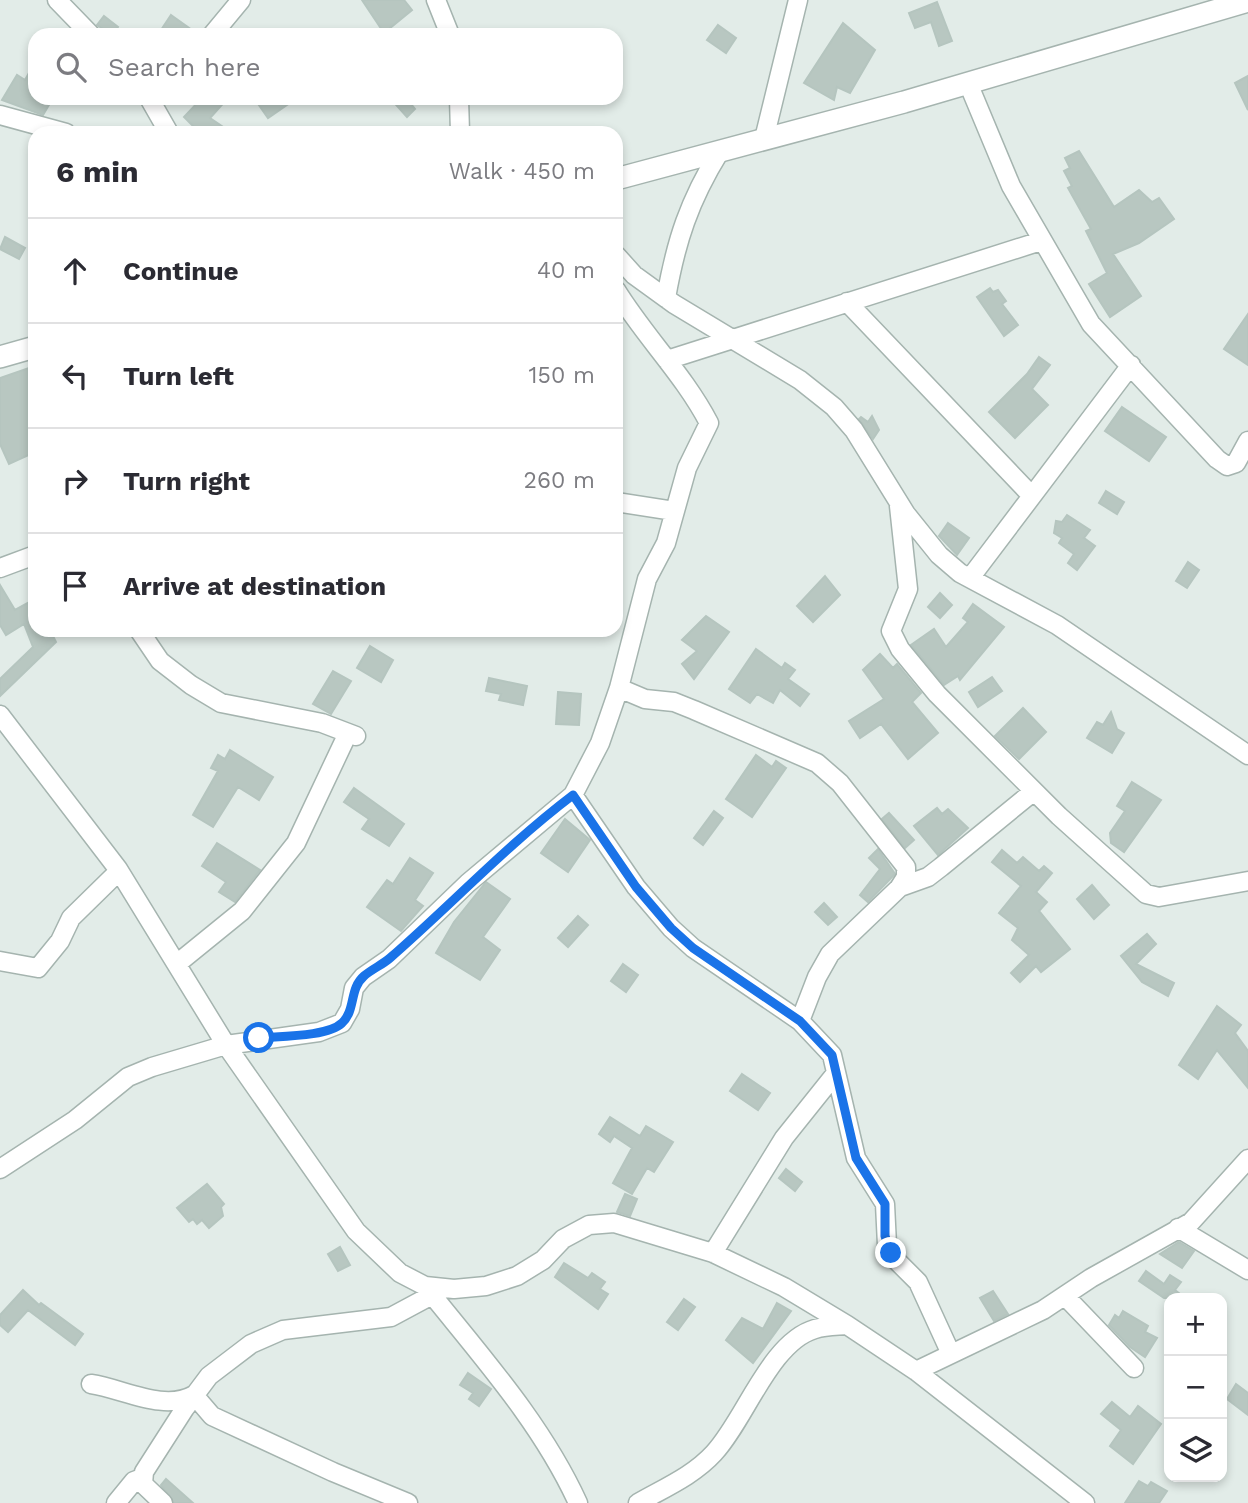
<!DOCTYPE html>
<meta charset="utf-8">
<style>
body{margin:0;font-family:"Work Sans",sans-serif;background:#f7f7f7;color:#2b2b33}
.controls{position:absolute;right:21px;bottom:21px;display:grid;overflow:hidden;border-radius:14px;box-shadow:0 4px 10px #0003}
.controls button{width:63px;height:63px;display:grid;place-items:center;padding:0;border:0;border-bottom:2px solid #e1e1e2;background:#fff;color:#2b2b33;font:35px sans-serif}
.stop{position:absolute;width:21px;height:21px;margin:-16px;border:5px solid #1a73e8;border-radius:50%;background:#fff}
.stop.end{background:#1a73e8;border-color:#fff;box-shadow:0 2px 7px #0008}
.list{margin:0;padding:0;list-style:none}
h2{display:flex;justify-content:space-between;align-items:center;height:91px;margin:0;padding:0 28px;font-size:30px}
h2 small{font-size:23px;font-weight:400;color:#7c7c81}
.list li{display:grid;grid-template-columns:46px 1fr auto;gap:21px;align-items:center;box-sizing:border-box;height:105px;padding:0 28px;border-top:2px solid #e1e1e2}
.list b{display:block;font-size:26px;white-space:nowrap}
.list em{font-size:23px;font-style:normal;color:#7c7c81}
.icon{flex:none;width:38px;height:38px;fill:none;stroke:currentColor;stroke-width:2;stroke-linecap:round;stroke-linejoin:round}
.map{position:relative;flex:none;width:1248px;height:1503px;overflow:hidden}
.search{position:absolute;background:#fff;box-shadow:0 4px 10px #0003;left:28px;top:28px;width:595px;height:77px;display:flex;align-items:center;gap:18px;box-sizing:border-box;padding:0 24px;border-radius:21px;color:#7c7c81;font-size:26px}
.panel{position:absolute;background:#fff;box-shadow:0 4px 10px #0003;left:28px;top:126px;width:595px;height:511px;border-radius:21px}
.map>svg:first-child{display:block}
.building{fill:#b8c7c1;stroke:#b5c5bf;stroke-width:2}
.lines{fill:none;stroke-linecap:round;stroke-linejoin:round}
.minor-casing{stroke:#a5b4af;stroke-width:21}
.tertiary-casing{stroke:#a5b4af;stroke-width:24}
.minor{stroke:#fff;stroke-width:18}
.tertiary{stroke:#fff;stroke-width:21}
.route{stroke:#1a73e8;stroke-width:9}
</style>
<div class="map">
<svg width="1248" height="1503" viewBox="0 0 1248 1503">
<rect width="100%" height="100%" fill="#e2ece8"/>
<!-- building -->
<path class="building" d="M362 0H404L412 10 384 33Z
M937 2 952 41 939 46 931 22 915 28 909 13Z
M171 15 199 35H167L161 30Z
M104 16 118 27 112 35 97 25Z
M843 23 875 50 850 93 837 87 834 100 804 83Z
M718 25 736 38 726 53 707 40Z
M35 62V98H53L43 115 2 100 17 75 25 80Z
M1248 76V110L1235 83Z
M202 98H228L210 118 232 133H200L184 117Z
M254 98H297L268 118Z
M390 98H406L415 109 407 117Z
M1079 151 1114 207 1139 190 1152 202 1159 198 1174 219 1139 243 1113 254 1141 296 1110 317 1089 284 1107 273 1086 231 1091 229 1068 188 1072 186 1064 171 1070 168 1065 158Z
M5 237 25 248 19 259 0 249Z
M990 288 993 292 998 290 1006 301 1002 304 1018 325 1004 336 977 297Z
M1248 314V365L1224 349Z
M1039 357 1050 365 1032 389 1048 405 1015 438 989 412 1027 374Z
M35 366V452L9 464 0 444V378Z
M1122 407 1166 437 1149 461 1105 431Z
M872 416 879 430 873 439 859 419 861 417 868 422Z
M1106 491 1124 502 1117 514 1099 503Z
M1067 515 1090 530 1084 538 1095 546 1077 570 1068 563 1074 554 1059 543 1062 538 1054 533 1056 521 1062 522Z
M948 523 969 538 957 555 939 536Z
M1188 562 1199 570 1187 588 1176 581Z
M825 576 840 595 813 622 797 606Z
M0 585 15 610 35 599V630H50L56 642 0 696V679L33 647 24 624 6 635 0 625Z
M940 593 952 605 940 618 928 607Z
M973 604 1004 627 960 680 958 676 944 685 911 645 934 629 946 647 968 622 963 618Z
M706 616 729 632 694 679 682 664 697 651 682 640Z
M370 646 393 660 381 682 357 668Z
M756 649 782 668 785 663 795 670 788 679 809 694 800 706 780 690 773 703 757 694 750 703 729 689Z
M880 654 893 668 897 664 921 693 912 702 938 733 908 759 881 724 860 738 849 721 884 699 863 670Z
M333 671 351 681 331 714 313 704Z
M992 677 1002 691 978 707 969 692Z
M489 678 527 686 523 705 499 700 501 694 486 691Z
M558 692 581 694 579 725 556 724Z
M1023 708 1046 732 1019 759 995 736Z
M1111 712 1117 729 1124 733 1112 753 1087 738 1097 722 1103 725Z
M230 750 273 777 259 800 238 787 213 827 193 815 218 771 211 768 218 755 225 759Z
M756 755 772 767 776 761 786 768 752 817 726 799Z
M1132 782 1161 800 1124 852 1111 843 1110 833 1125 811 1117 806Z
M354 788 404 824 389 846 362 829 369 819 344 802Z
M937 808 942 814 948 809 968 828 938 855 914 826Z
M714 811 723 818 703 845 694 838Z
M889 813 914 840 905 848 882 819Z
M565 819 590 840 568 872 541 853Z
M217 843 260 870 235 902 219 892 226 882 202 866Z
M878 849 895 874 868 902 860 895 880 869 869 858Z
M1002 850 1017 863 1023 857 1039 871 1044 866 1052 873 1036 892 1047 902 1039 911 1070 949 1041 972 1036 966 1020 982 1011 973 1029 955 1012 940 1018 928 999 913 1021 886 992 862Z
M410 858 433 873 415 900 423 906 401 931 367 907 387 880 393 884Z
M486 882 510 899 483 937 500 950 480 980 436 953 454 922Z
M1092 885 1109 905 1094 919 1077 899Z
M824 903 837 917 828 925 815 912Z
M578 916 588 925 568 947 558 938Z
M1147 934 1156 944 1136 964 1174 983 1168 996 1142 982 1121 956Z
M623 964 638 975 626 992 611 981Z
M1217 1006 1241 1025 1235 1033 1248 1051V1088L1217 1050 1198 1079 1179 1065Z
M742 1074 770 1093 758 1110 730 1091Z
M610 1117 640 1136 646 1126 673 1142 654 1172 647 1168 632 1194 613 1183 632 1148 614 1136 610 1142 599 1134Z
M786 1169 802 1182 795 1191 779 1178Z
M207 1184 224 1204 221 1207 223 1216 209 1228 202 1220 197 1224 193 1219 189 1222 177 1208Z
M625 1194 637 1199 630 1216 617 1212Z
M1179 1242 1194 1251 1182 1268 1160 1254Z
M340 1247 350 1265 338 1271 328 1254Z
M564 1263 588 1278 592 1273 605 1282 600 1289 608 1294 598 1309 555 1277Z
M1146 1271 1164 1284 1170 1275 1181 1282 1175 1290 1185 1298H1164L1139 1281Z
M23 1290 39 1305 41 1303 83 1334 75 1345 28 1310 8 1332 0 1325V1315Z
M993 1291 1008 1314 994 1321 980 1298Z
M684 1299 695 1307 678 1330 667 1322Z
M777 1303 791 1311 753 1363 726 1340 742 1318 763 1329Z
M1123 1311 1148 1326 1145 1332 1157 1338 1145 1357 1130 1347 1109 1325 1115 1315 1119 1318Z
M468 1373 491 1389 479 1406 469 1399 473 1393 460 1385Z
M1236 1384 1248 1393V1415L1227 1399Z
M1112 1402 1130 1417 1138 1406 1161 1424 1133 1464 1110 1446 1121 1430 1101 1414Z
M166 1479 193 1503H174L161 1485Z
M1139 1481 1148 1486 1151 1482 1167 1491 1159 1503H1125Z"/>
<g class="lines">
<!-- minor casing -->
<g class="minor-casing">
<path id="minor" d="M57 0 91 35
M436 0 450 35
M212 35 241 0
M968 83 1011 186 1091 324 1217 459 1227 466 1236 463 1248 441
M149 98 169 133
M459 98 460 133
M0 115 66 133
M764 139 798 0
M616 255 634 275 674 304 800 380 834 407 854 430 906 514 939 555 960 573 1057 625 1248 755
M616 290C645 337 684 375 709 423L687 468 666 543 647 579 619 688 600 743 573 795 636 887 671 928 693 948 800 1021 832 1055 856 1158 885 1204 887 1245 896 1260 918 1282 951 1354
M666 298C676 241 689 201 720 151
M847 302 1032 496
M667 360 1041 241
M616 502 674 511
M899 506 908 589 891 631 900 649 937 694 1059 816 1146 894 1159 897 1248 881
M0 568 35 555
M970 578 1131 365
M139 630 160 661 191 685 221 703 322 723 356 736
M619 688 645 699 674 702 694 710 817 763 840 783 906 867V877L899 888 830 954 817 977 800 1021
M0 715 118 869 226 1045 356 1231 400 1273 425 1286 454 1289 486 1286 517 1276 543 1260 563 1239 589 1225 614 1223 713 1253 784 1287 847 1325 916 1371 1085 1503
M900 887 928 877 941 867 1034 791
M0 961 38 968 60 941 71 918 119 871
M178 963 242 911 296 843 348 733
M0 1169 75 1120 128 1077 152 1067 226 1045 319 1032 342 1023 350 1009 354 988 363 977 389 959 468 883 573 795
M1178 1228 1248 1270
M713 1253 784 1138 836 1073
M425 1286C480 1355 541 1422 578 1503
M1065 1296 1134 1368
M916 1371 1043 1310 1091 1278 1191 1222 1248 1159
M91 1384C124 1389 164 1412 194 1395L212 1416 333 1472 408 1503
M116 1503 134 1481 142 1478
M163 1503 143 1484 144 1472 185 1408 209 1376 251 1344 283 1330 391 1317 432 1295
M638 1503C664 1488 693 1476 714 1453 745 1420 770 1342 815 1329 825 1326 836 1326 847 1325"/>
</g>
<!-- tertiary casing -->
<g class="tertiary-casing">
<path id="tertiary" d="M616 179 904 102 1248 1
M0 357 35 347"/>
</g>
<!-- minor -->
<use href="#minor" class="minor"/>
<!-- tertiary -->
<use href="#tertiary" class="tertiary"/>
</g>
<g class="lines">
<!-- route -->
<path class="route" d="M259 1038C278 1036 328 1037 342 1023 356 1010 349 989 364 976 372 969 382 965 390 958 452 904 507 845 573 795L636 887 671 928 693 948 800 1021 832 1055 856 1158 885 1204V1236L891 1253"/>
</g>
</svg>
<div class="controls">
<button>+</button>
<button>−</button>
<button><svg class="icon" aria-label="layers" viewBox="0 0 24 24"><path d="M12 4l9 5-9 5-9-5zM3 14l9 5 9-5"/></svg></button>
</div>
<div class="stop" style="left:259px;top:1038px"></div>
<div class="stop end" style="left:891px;top:1253px"></div>
<div class="search"><svg class="icon" aria-label="search" viewBox="0 0 24 24"><circle cx="10" cy="10" r="6"/><path d="M15 15l6 6"/></svg>Search here</div>
<section class="panel">
<h2>6 min<small>Walk · 450 m</small></h2>
<ul class="list">
<li><svg class="icon" aria-label="ahead" viewBox="0 0 24 24"><path d="M12 20V5M6 11l6-6 6 6"/></svg><div><b>Continue</b></div><em>40 m</em></li>
<li><svg class="icon" aria-label="left" viewBox="0 0 24 24"><path d="M17 20v-9H6M10 6l-5 5 5 5"/></svg><div><b>Turn left</b></div><em>150 m</em></li>
<li><svg class="icon" aria-label="right" viewBox="0 0 24 24"><path d="M7 20v-9h11M14 6l5 5-5 5"/></svg><div><b>Turn right</b></div><em>260 m</em></li>
<li><svg class="icon" aria-label="arrive" viewBox="0 0 24 24"><path d="M6 21V4h12l-3 4 3 4H6"/></svg><div><b>Arrive at destination</b></div></li>
</ul>
</section>
</div>
